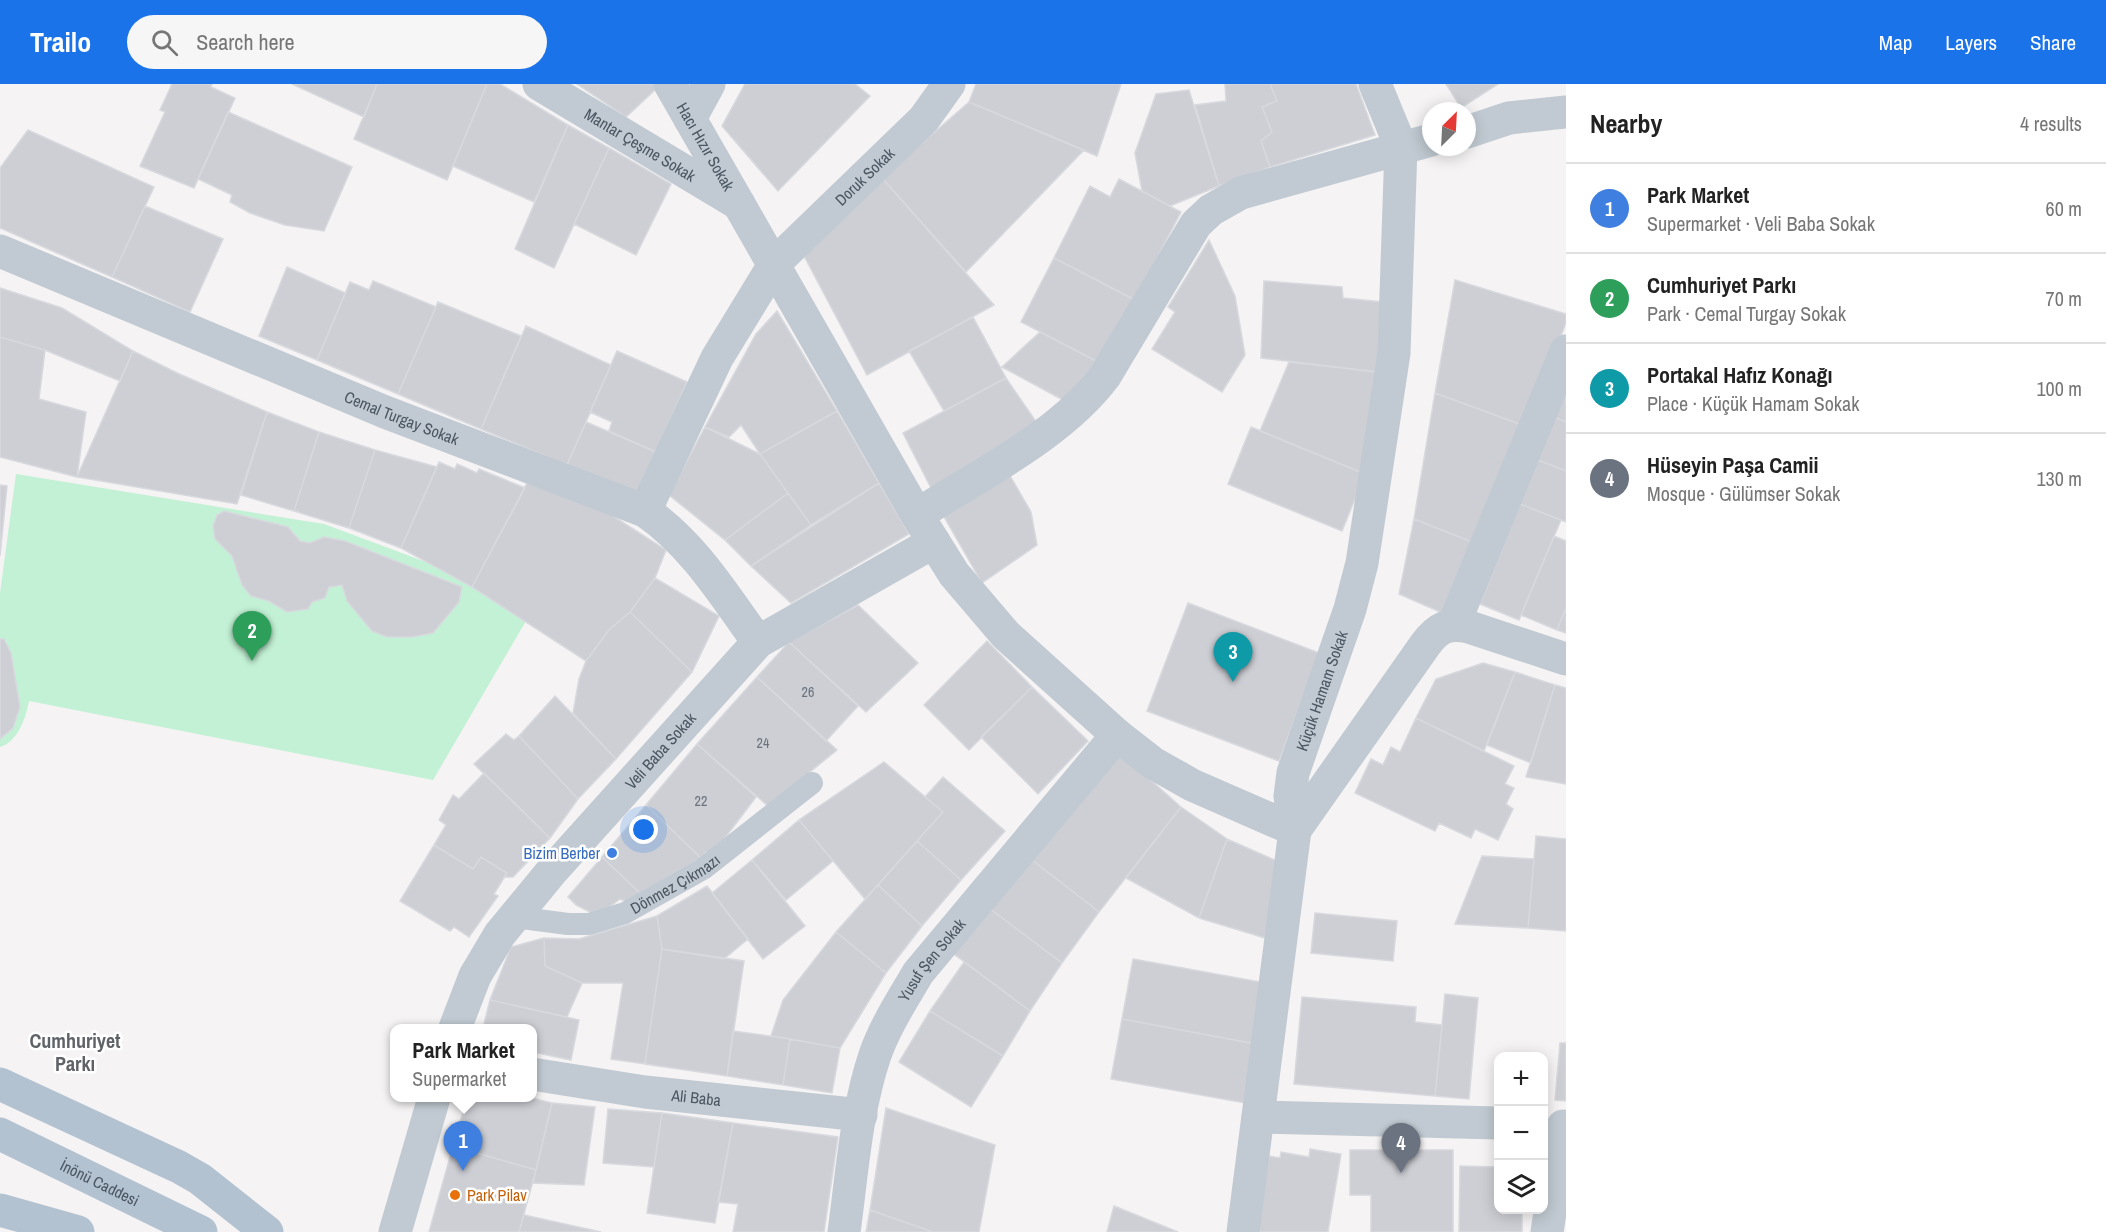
<!DOCTYPE html>
<meta charset="utf-8">
<style>
body{margin:0;font-family:"Archivo Narrow",sans-serif;background:#f6f6f6;color:#222}
.controls{position:absolute;right:18px;bottom:18px;display:grid;overflow:hidden;border-radius:12px;box-shadow:0 3px 15px #0003}
.controls button{width:54px;height:54px;display:grid;place-items:center;padding:0;border:0;border-bottom:2px solid #e0e0e0;background:#fff;color:#222;font:30px sans-serif}
.compass{position:absolute;left:1422px;top:18px;width:54px;height:54px;border-radius:50%;background:#fff;box-shadow:0 3px 15px #0003;rotate:24deg}
.you{position:absolute;left:644px;top:746px;width:21px;height:21px;margin:-15px;border:4px solid #fff;border-radius:50%;background:#1a73e8;box-shadow:0 0 0 9px #1a73e833}
.badge{display:grid;place-items:center;width:39px;height:39px;border-radius:50%;background:#1a73e8;color:#fff;font-size:20px;font-weight:700}
.pin{position:absolute;translate:-50% -50px;filter:drop-shadow(0 2px 3px #0008)}
.pin::after{content:'';position:absolute;top:32px;width:21px;height:18px;background:inherit;clip-path:polygon(0 0,100% 0,50% 100%)}
.popup{position:absolute;left:390px;top:940px;width:147px;height:78px;box-sizing:border-box;display:grid;place-content:center;border-radius:12px;background:#fff;filter:drop-shadow(0 2px 4px #0005);font-size:20px;white-space:nowrap;color:#767676}
.popup b{font-size:22px;color:#222}
.popup::after{content:'';position:absolute;left:50%;top:100%;margin-left:-12px;border:12px solid transparent;border-top-color:#fff}
.list{margin:0;padding:0;list-style:none}
h2{display:flex;justify-content:space-between;align-items:center;height:78px;margin:0;padding:0 24px;font-size:26px}
h2 small{font-size:20px;font-weight:400;color:#767676}
.list li{display:grid;grid-template-columns:39px 1fr auto;gap:18px;align-items:center;box-sizing:border-box;height:90px;padding:0 24px;border-top:2px solid #e0e0e0}
.list b{display:block;font-size:22px;white-space:nowrap}
.list p{margin:0;font-size:20px;white-space:nowrap;color:#767676}
.list em{font-size:20px;font-style:normal;color:#767676}
.icon{flex:none;width:33px;height:33px;fill:none;stroke:currentColor;stroke-width:2;stroke-linecap:round;stroke-linejoin:round}
.map{position:relative;flex:none;width:1566px;height:1148px;overflow:hidden}
header{display:flex;align-items:center;gap:36px;box-sizing:border-box;height:84px;padding:0 30px;background:#1a73e8;color:#fff}
header strong{font-size:28px}
nav{display:flex;gap:33px;margin-inline-start:auto;font-size:21px}
.search{width:420px;height:54px;background:#f6f6f6;display:flex;align-items:center;gap:15px;box-sizing:border-box;padding:0 21px;border-radius:33px;color:#767676;font-size:22px}
main{display:flex}
aside{flex:1;background:#fff}
.map>svg:first-child{display:block}
.green{fill:#c3f1d5}
.building{fill:#cdcfd5;stroke:#d7d9de;stroke-width:1.5}
.lines{fill:none;stroke-linecap:round;stroke-linejoin:round}
.service{stroke:#c1cad2;stroke-width:22}
.minor{stroke:#c1cad2;stroke-width:33}
.primary{stroke:#b3c2d1;stroke-width:33}
.shop-dot{fill:#3f7fe0;stroke:#fff;stroke-width:2}
.food-dot{fill:#e8710a;stroke:#fff;stroke-width:2}
.labels{text-anchor:middle;dominant-baseline:central;stroke-width:5;stroke-linejoin:round;paint-order:stroke}
.number-label{font-size:14px;fill:#6b747e}
.street-label{font-size:16px;fill:#4a5661;stroke:#fff}
.shop-label{font-size:16px;fill:#366cbe;stroke:#fff;text-anchor:end}
.food-label{font-size:16px;fill:#c56008;stroke:#fff;text-anchor:start}
.quarter-label{font-size:20px;font-weight:bold;fill:#5f6368;stroke:#fff}
</style>
<header>
<strong>Trailo</strong>
<div class="search"><svg class="icon" aria-label="search" viewBox="0 0 24 24"><circle cx="10" cy="10" r="6"/><path d="M15 15l6 6"/></svg>Search here</div>
<nav><a>Map</a><a>Layers</a><a>Share</a></nav>
</header>
<main>
<div class="map">
<svg width="1566" height="1148" viewBox="0 0 1566 1148">
<rect width="100%" height="100%" fill="#f5f3f3"/>
<!-- green -->
<path class="green" d="M16 390 324 440 442 484 526 537 433 696 29 617C26 633 18 658 0 663V509Z"/>
<!-- building -->
<path class="building" d="M172 0H212L211 3 235 14 194 104 140 82 165 28 160 26Z
M292 0H377L364 33Z
M377 0H487L447 96 354 55Z
M487 0H500L568 41 534 118 453 82Z
M577 0H655L657 4 626 33Z
M745 0H855L870 12 778 107 722 42Z
M976 0H1121L1097 72 969 18Z
M1225 0H1270L1277 17 1262 23 1272 48 1261 57 1270 83 1219 102 1195 21 1226 17Z
M1270 0H1356L1375 51 1270 83 1261 57 1272 48 1262 23 1277 17Z
M1446 0H1498L1461 24Z
M1189 6 1219 102 1170 122 1142 107 1135 69 1156 10Z
M969 18 1084 66 966 188 882 94Z
M228 28 352 83 324 147 285 141 250 129 230 118 232 111 198 95Z
M568 41 609 64 554 184 515 165Z
M28 46 154 103 112 193 0 144V84Z
M609 64 671 100 636 171 574 140Z
M882 94 994 221 867 291 803 170Z
M1119 95 1181 128 1135 216 1054 174 1090 102 1110 113Z
M145 122 223 155 190 228 112 193Z
M1209 156 1235 212 1245 271 1222 308 1152 265 1175 228 1168 223Z
M1054 174 1135 216 1102 280 1021 238Z
M287 183 345 209 317 276 259 252Z
M1455 196 1566 230V239L1525 342 1435 309Z
M373 197 436 223 398 310 317 276 350 198 369 206Z
M1264 197 1342 203 1343 214 1383 218 1378 288 1261 274Z
M0 204 62 224 133 267 120 297 45 266 0 253Z
M438 218 521 252 481 345 398 310Z
M777 227 837 327 760 370 741 341 729 353 705 343 756 250Z
M973 233 1006 294 944 327 909 267Z
M526 242 611 281 567 381 481 345Z
M1040 248 1102 280 1065 317 1002 283Z
M0 253 45 266 39 315 86 328 77 393 0 373Z
M133 267 177 289 267 328 237 420 77 393Z
M617 267 687 298 656 368 609 347 612 338 590 328Z
M1289 278 1378 288 1365 390 1260 347Z
M1006 294 1039 342 934 410 903 349Z
M1566 304V338L1554 333Z
M1435 309 1525 342 1477 460 1414 435Z
M837 327 879 399 811 441 760 370Z
M267 328 319 348 294 427 241 411Z
M1554 333 1566 338V387L1538 376Z
M586 338 656 368 638 409 567 381Z
M705 343 760 370 788 409 725 456 669 411Z
M1251 343 1365 390 1342 447 1228 400Z
M319 348 375 366 349 444 294 427Z
M375 366 437 383 401 464 349 444Z
M1538 376 1566 387V438L1520 420Z
M439 378 455 385 457 380 477 389 479 385 525 404 472 503 401 464Z
M1008 388 1031 428 1037 461 982 499 943 431Z
M527 399 596 421 666 466 655 494 630 528 609 546 586 577 472 503Z
M879 399 909 450 791 519 751 482Z
M0 401 7 402 0 472Z
M788 409 811 441 751 482 725 456Z
M1520 420 1561 436 1519 536 1480 520Z
M224 427 288 443 300 457 310 459 324 453 345 457 462 503 459 518 433 549 412 553H387L372 547 347 517 342 501 329 503 325 514 312 518 308 525 287 528 269 517 251 512 242 501 232 472 215 455 213 442 217 431Z
M1414 435 1477 460 1447 531 1399 510Z
M1554 452 1566 457V524L1557 546 1521 531Z
M655 494 719 532 692 588 630 528Z
M1188 519 1319 569 1279 677 1147 627Z
M858 521 918 579 866 628 789 558Z
M1566 524V549L1557 546Z
M630 528 692 588 616 675 573 629 579 595 586 577 609 546Z
M0 555H4L11 569 20 623 13 644 0 655Z
M987 557 1032 603 969 666 924 621Z
M789 558 858 622 826 657 757 593Z
M1483 579 1515 588 1484 667 1416 634 1436 595Z
M1515 588 1555 601 1531 679 1487 661Z
M757 593 837 666 768 722 697 660Z
M1555 601 1566 604V700L1526 693Z
M1032 603 1088 657 1038 710 981 653Z
M555 612 616 675 578 715 519 652Z
M1416 634 1514 682 1505 700 1514 704 1506 720 1513 725 1498 756 1475 745 1471 754 1439 739 1435 747 1355 709 1371 675 1383 681 1391 663 1400 668Z
M506 650 514 656 519 652 578 715 550 754 474 680Z
M697 660 756 713 712 771 706 768 701 774 646 721Z
M1117 666 1181 723 1099 828 1027 772Z
M884 678 943 728 865 815 799 736Z
M484 689 550 754 513 793H504L507 789 481 773 473 785 434 761 446 741 439 736 453 711 459 715Z
M943 693 1005 747 961 796 917 757 943 728 925 713Z
M646 721 701 774 640 809 602 773Z
M1181 723 1227 755 1199 834 1126 794Z
M799 736 833 777 786 816 752 776Z
M1536 752 1566 755V847L1528 844Z
M1227 755 1279 778 1265 854 1199 834Z
M917 757 961 796 922 842 878 801Z
M434 761 473 785 481 773 507 789 494 810 498 812 469 853 454 843 450 847 400 817Z
M1027 772 1099 828 1062 879 985 821Z
M1482 772 1534 775 1528 844 1455 840Z
M602 773 640 809 631 819 620 815 604 827 592 829 576 821 568 813Z
M752 776 805 842 763 875 712 809Z
M878 801 922 842 886 889 836 848Z
M707 802 748 855 724 875 662 865 657 832Z
M985 821 1062 879 1030 927 950 867Z
M1315 829 1397 837 1393 877 1311 869Z
M657 832 662 865 645 980 611 975 623 899H582L545 882 544 854 579 855Z
M836 848 886 889 840 964 771 952 783 916Z
M544 854 545 882 582 899 567 933 490 916 511 863Z
M662 865 744 877 727 992 645 980Z
M1133 875 1266 899 1256 960 1122 935Z
M964 878 1030 927 1003 972 930 927Z
M1445 910 1478 914 1469 1015 1435 1012Z
M1302 913 1416 923 1415 938 1442 941 1435 1012 1294 1000Z
M490 916 579 936 571 976 532 968V944H483Z
M930 927 1003 972 971 1023 899 978Z
M1122 935 1256 960 1245 1019 1111 995Z
M733 947 790 955 783 1001 727 992Z
M790 955 840 964 832 1009 783 1001Z
M1560 959H1566V1017L1555 1016Z
M467 1014H532L552 1019 536 1086 453 1062Z
M552 1019 595 1023 584 1101 533 1099Z
M886 1024 995 1061 979 1148H933L870 1126Z
M608 1025 662 1029 654 1083 603 1079Z
M662 1029 733 1039 715 1139 647 1129Z
M733 1039 838 1053 824 1148H733L738 1120 718 1118Z
M453 1062 536 1086 519 1148H429Z
M1310 1065 1341 1070 1328 1148H1256L1269 1072 1280 1074 1281 1068 1309 1073Z
M1350 1066H1453V1148H1371V1111H1350Z
M1460 1082 1498 1083V1126H1522V1148H1459Z
M1114 1122 1178 1148H1107Z
M870 1126 933 1148H866Z
M524 1131 601 1148H519Z"/>
<g class="lines">
<!-- service -->
<path class="service" id="s1" d="M514 833 568 840H589L625 829 703 785 812 699"/>
<!-- minor -->
<g class="minor">
<path id="s2" d="M539 0 739 120"/>
<path id="s3" d="M670 0 917 431 954 490 1006 551 1117 651 1153 679 1192 701 1295 746 1425 561C1438 543 1448 539 1469 543L1566 575"/>
<path d="M690 35 709 0"/>
<path d="M1467 48 1509 34 1566 28"/>
<path id="s4" d="M0 167 385 328 645 427C694 461 724 511 758 558"/>
<path id="s5" d="M645 427 717 274 775 179 924 35 949 0"/>
<path d="M917 431C979 391 1061 351 1105 292L1196 140 1211 126 1241 109 1431 56"/>
<path d="M1454 540 1566 267"/>
<path id="s6" d="M455 944 475 892 500 850 552 787 758 558 934 458"/>
<path id="s7" d="M532 990 645 1008 861 1031"/>
<path d="M1258 1033 1498 1039"/>
<path d="M395 1148 434 1014"/>
<path id="s8" d="M844 1148C852 1090 856 1027 875 971 885 942 903 915 918 889L1117 651"/>
<path id="s9" d="M1243 1148 1295 746 1290 712 1293 689 1350 525 1362 479 1394 269 1401 63 1375 0"/>
<path d="M1547 1148 1563 1042"/>
</g>
<!-- primary -->
<g class="primary">
<path d="M0 1000 179 1083 200 1095 267 1148"/>
<path id="s10" d="M0 1050 201 1148"/>
<path d="M0 1126 78 1148"/>
</g>
</g>
<!-- markers -->
<circle class="shop-dot" cx="612" cy="769" r="6"/>
<circle class="food-dot" cx="455" cy="1111" r="6"/>
<g class="labels">
<!-- number labels -->
<g class="number-label">
<text x="808" y="608">26</text>
<text x="763" y="659">24</text>
<text x="701" y="717">22</text>
</g>
<!-- street labels -->
<g class="street-label">
<text stroke="none"><textPath href="#s3" startOffset="72">Hacı Hızır Sokak</textPath></text>
<text stroke="none"><textPath href="#s2" startOffset="118">Mantar Çeşme Sokak</textPath></text>
<text stroke="none"><textPath href="#s5" startOffset="405">Doruk Sokak</textPath></text>
<text stroke="none"><textPath href="#s4" startOffset="435">Cemal Turgay Sokak</textPath></text>
<text stroke="none"><textPath href="#s9" startOffset="550">Küçük Hamam Sokak</textPath></text>
<text stroke="none"><textPath href="#s6" startOffset="348">Veli Baba Sokak</textPath></text>
<text stroke="none"><textPath href="#s1" startOffset="171">Dönmez Çıkmazı</textPath></text>
<text stroke="none"><textPath href="#s8" startOffset="291">Yusuf Şen Sokak</textPath></text>
<text stroke="none"><textPath href="#s7" startOffset="166">Ali Baba</textPath></text>
<text stroke="none"><textPath href="#s10" startOffset="111">İnönü Caddesi</textPath></text>
</g>
<!-- shop labels -->
<g class="shop-label">
<text x="600" y="769">Bizim Berber</text>
</g>
<!-- food labels -->
<g class="food-label">
<text x="467" y="1111">Park Pilav</text>
</g>
<!-- quarter labels -->
<g class="quarter-label">
<text x="75" y="956">Cumhuriyet<tspan x="75" dy="23">Parkı</tspan></text>
</g>
</g>
</svg>
<div class="controls">
<button>+</button>
<button>−</button>
<button><svg class="icon" aria-label="layers" viewBox="0 0 24 24"><path d="M12 4l9 5-9 5-9-5zM3 14l9 5 9-5"/></svg></button>
</div>
<svg class="compass" viewBox="-18 -18 36 36"><path d="M0-13l5 13h-10z" fill="#e53935"/><path d="M0 13l5-13h-10z" fill="#767676"/></svg>
<div class="you"></div>
<div class="pin badge" style="left:463px;top:1087px;background:#3f7fe0">1</div>
<div class="popup"><b>Park Market</b>Supermarket</div>
<div class="pin badge" style="left:252px;top:577px;background:#2e9e5b">2</div>
<div class="pin badge" style="left:1233px;top:598px;background:#0f9aa8">3</div>
<div class="pin badge" style="left:1401px;top:1089px;background:#6b7280">4</div>
</div>
<aside>
<h2>Nearby<small>4 results</small></h2>
<ul class="list">
<li><span class="badge" style="background:#3f7fe0">1</span><div><b>Park Market</b><p>Supermarket · Veli Baba Sokak</p></div><em>60 m</em></li>
<li><span class="badge" style="background:#2e9e5b">2</span><div><b>Cumhuriyet Parkı</b><p>Park · Cemal Turgay Sokak</p></div><em>70 m</em></li>
<li><span class="badge" style="background:#0f9aa8">3</span><div><b>Portakal Hafız Konağı</b><p>Place · Küçük Hamam Sokak</p></div><em>100 m</em></li>
<li><span class="badge" style="background:#6b7280">4</span><div><b>Hüseyin Paşa Camii</b><p>Mosque · Gülümser Sokak</p></div><em>130 m</em></li>
</ul>
</aside>
</main>
